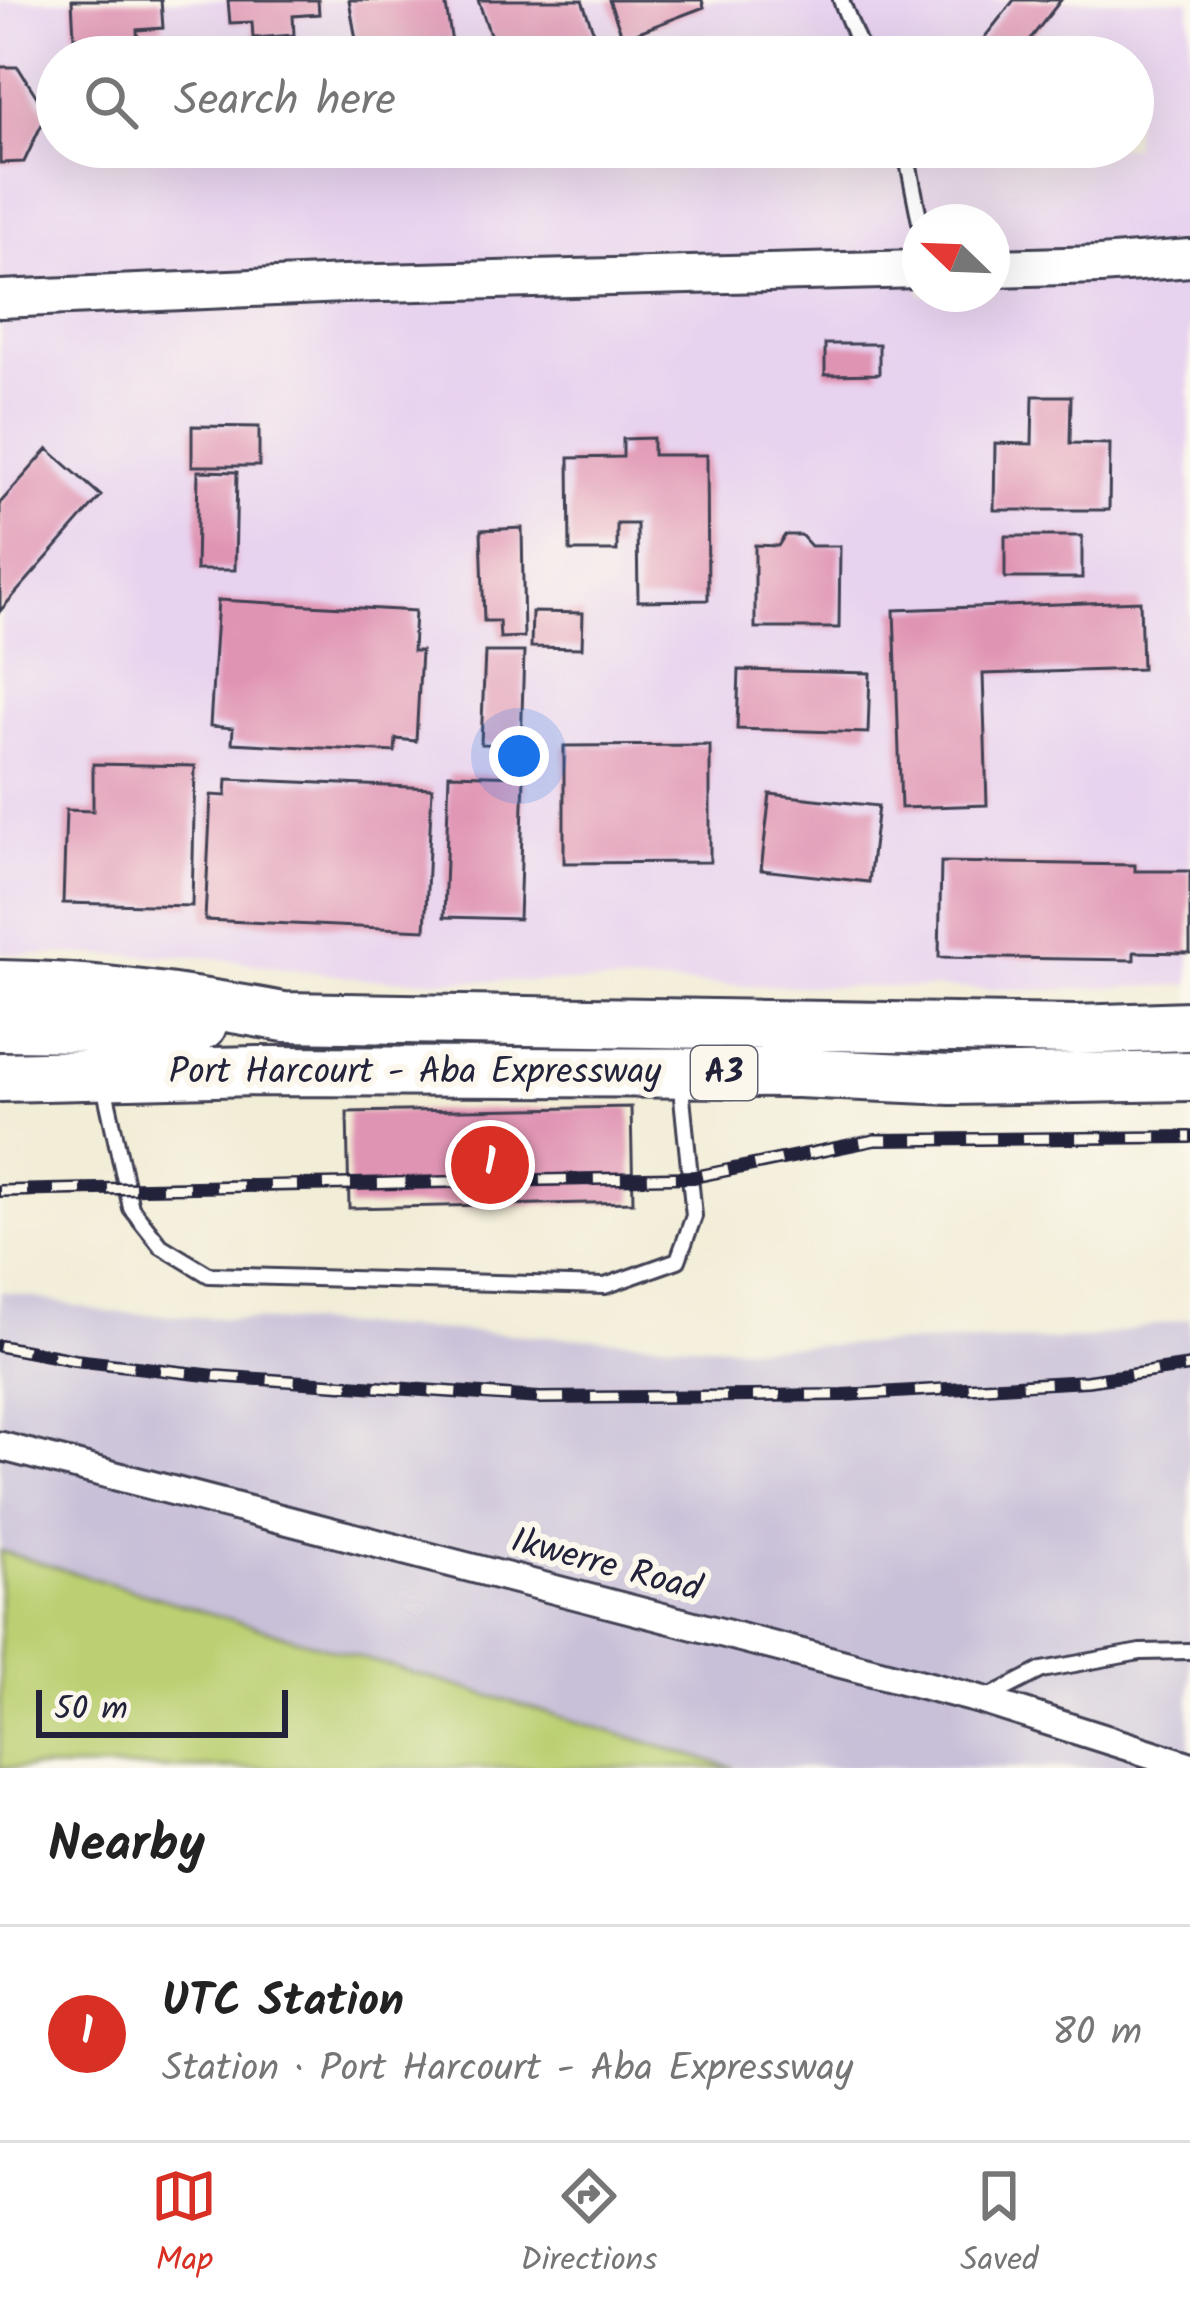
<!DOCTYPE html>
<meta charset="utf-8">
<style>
body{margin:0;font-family:Kalam,sans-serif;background:#f2f2f2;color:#222}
.compass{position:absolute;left:902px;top:204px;width:108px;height:108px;border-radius:50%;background:#fff;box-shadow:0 12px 48px #0002;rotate:293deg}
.scale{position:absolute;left:36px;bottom:30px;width:252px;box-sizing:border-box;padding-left:12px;border:6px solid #22223b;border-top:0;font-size:33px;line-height:42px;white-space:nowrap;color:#22223b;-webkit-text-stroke:9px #fbf7ec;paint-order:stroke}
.you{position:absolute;left:519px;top:756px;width:42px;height:42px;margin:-30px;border:9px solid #fff;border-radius:50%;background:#1a73e8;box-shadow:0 0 0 18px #1a73e833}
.badge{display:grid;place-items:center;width:78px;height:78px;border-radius:50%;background:#d93025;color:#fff;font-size:39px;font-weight:700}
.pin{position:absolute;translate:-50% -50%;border:6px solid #fff;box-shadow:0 3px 12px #0006}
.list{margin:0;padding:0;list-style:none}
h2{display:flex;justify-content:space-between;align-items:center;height:156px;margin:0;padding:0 48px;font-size:51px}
h2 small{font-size:39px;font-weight:400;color:#767676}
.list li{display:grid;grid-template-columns:78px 1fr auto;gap:36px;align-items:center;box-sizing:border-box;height:216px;padding:0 48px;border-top:3px solid #e0e0e0}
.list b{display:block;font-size:45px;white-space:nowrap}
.list p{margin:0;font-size:39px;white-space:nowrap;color:#767676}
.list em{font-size:39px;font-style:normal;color:#767676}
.icon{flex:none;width:66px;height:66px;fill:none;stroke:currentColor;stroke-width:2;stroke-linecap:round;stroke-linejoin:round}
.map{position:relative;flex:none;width:1190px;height:1768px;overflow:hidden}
.search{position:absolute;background:#fff;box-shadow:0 12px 48px #0002;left:36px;right:36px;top:36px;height:132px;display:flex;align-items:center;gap:30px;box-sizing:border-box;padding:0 42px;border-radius:66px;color:#767676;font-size:45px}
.sheet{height:372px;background:#fff}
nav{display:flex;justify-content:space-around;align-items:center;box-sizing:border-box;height:168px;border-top:3px solid #e0e0e0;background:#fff;font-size:33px;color:#767676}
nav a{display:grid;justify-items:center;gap:6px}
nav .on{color:#d93025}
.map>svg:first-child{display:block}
.built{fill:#e7d2ef;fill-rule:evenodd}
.industrial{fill:#c8bfd8}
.green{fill:#bcd073;stroke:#6f7957;stroke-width:3}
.building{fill:#e094b4}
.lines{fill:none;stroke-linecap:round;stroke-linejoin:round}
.service-casing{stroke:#414052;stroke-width:20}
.minor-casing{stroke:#414052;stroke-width:33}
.tertiary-casing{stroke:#414052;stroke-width:42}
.trunk-casing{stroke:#414052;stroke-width:54}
.service{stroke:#fff;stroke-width:14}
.minor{stroke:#fff;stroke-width:27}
.tertiary{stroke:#fff;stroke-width:36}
.trunk{stroke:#fff;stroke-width:48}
.rail-casing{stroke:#22223b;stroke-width:14}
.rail{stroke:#fbf7ec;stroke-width:9;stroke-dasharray:27;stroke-linecap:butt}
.labels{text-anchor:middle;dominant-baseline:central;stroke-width:12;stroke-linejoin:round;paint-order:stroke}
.shield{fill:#fbf7ec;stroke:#636270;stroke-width:3}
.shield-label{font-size:33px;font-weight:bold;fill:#22223b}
.street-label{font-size:36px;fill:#22223b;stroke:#fbf7ec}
</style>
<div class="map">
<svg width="1190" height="1768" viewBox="0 0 1190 1768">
<rect width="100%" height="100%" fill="#fbf7ec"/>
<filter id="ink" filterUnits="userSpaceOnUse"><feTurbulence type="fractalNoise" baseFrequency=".00833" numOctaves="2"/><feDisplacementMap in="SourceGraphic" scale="24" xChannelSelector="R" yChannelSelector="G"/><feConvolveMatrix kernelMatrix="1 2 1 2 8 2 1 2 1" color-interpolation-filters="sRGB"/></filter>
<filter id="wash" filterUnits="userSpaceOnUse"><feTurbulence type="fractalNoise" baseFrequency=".004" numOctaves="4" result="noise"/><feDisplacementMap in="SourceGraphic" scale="48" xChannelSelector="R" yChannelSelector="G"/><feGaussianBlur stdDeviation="2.7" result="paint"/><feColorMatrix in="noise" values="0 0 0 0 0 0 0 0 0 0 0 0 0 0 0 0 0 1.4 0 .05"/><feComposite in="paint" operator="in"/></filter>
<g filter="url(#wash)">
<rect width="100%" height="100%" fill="#f2edd7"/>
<!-- built -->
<path class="built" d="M0 0H1190V985L1052 990 366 979 198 956 0 954ZM57 57H1133V147H57ZM920 222H992V294H920Z"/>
<!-- industrial -->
<path class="industrial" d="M0 1291 108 1312 748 1347 1085 1339 1190 1318V1768H734L0 1551Z"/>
<!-- green -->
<path class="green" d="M0 1551 734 1768H0Z"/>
<g id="blocks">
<!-- building -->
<path class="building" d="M72 0H161L163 28 137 30 138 49 98 52 97 36 74 37Z
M228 0H318L319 14 293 16 294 35 253 38 252 22 230 23Z
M349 0H445L454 55 359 57Z
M478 0H582L602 55 595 57H498Z
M609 0H702L704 7 623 38Z
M1014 0H1061L1016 57H969Z
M0 67H18L47 113 24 162 0 163Z
M825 344H879V374L825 375Z
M1033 396H1071L1070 443 1110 444 1109 510H994L995 443 1032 444Z
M192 426 259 427V466H192Z
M653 438V455H707L708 600 638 601 637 524H617V551H570L569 458 623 457V439Z
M48 449 101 496 0 611V503Z
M198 471 237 472 235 570H196Z
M522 528 524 637 500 638 499 621H484L481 530Z
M785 535H801L811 546H840L839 628H755V545L778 546Z
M1005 536H1082V578H1005Z
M218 600 415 611 413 651H421L416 741 396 739 395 752 232 743 233 728 210 726Z
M1140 601 1142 669 983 674 987 805 901 808 894 610Z
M532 612 583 613 582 648 531 647Z
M485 652H524L521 745 481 744Z
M739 670 870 673 868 733 737 729Z
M710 745V862L564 863V746Z
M93 764 195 766 192 906 63 903 66 810 93 811Z
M449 774 524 776 519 919 444 917Z
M227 779 432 788 425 930 205 920 211 795 226 796Z
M770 794 878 806 869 882 761 870Z
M941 862 1135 865V871H1190V953L1134 952V960L939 957Z
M631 1107 633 1202 349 1208 347 1112Z"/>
</g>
</g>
<g filter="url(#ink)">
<use href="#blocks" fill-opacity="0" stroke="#414052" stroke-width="3"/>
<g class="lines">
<!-- service casing -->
<g class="service-casing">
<path id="service" d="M841 0 864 57
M901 147 909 167 920 222
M104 1085 131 1208 161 1246 209 1275 605 1286 678 1260 694 1216 680 1078
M987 1698 1042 1670 1140 1652 1190 1651"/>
</g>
<!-- minor casing -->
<g class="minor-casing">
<path id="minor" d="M0 1446 982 1700 1190 1766"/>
</g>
<!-- tertiary casing -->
<g class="tertiary-casing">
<path id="tertiary" d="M992 268 1100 265 1190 258
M0 299 344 284 920 269"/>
</g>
<!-- trunk casing -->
<g class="trunk-casing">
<path id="trunk" d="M0 985C96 986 190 1000 284 1017L1076 1030 1190 1026
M0 1026 176 1028 202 1025
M0 1077 257 1071 798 1073 951 1080 1190 1076"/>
</g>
<!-- service -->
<use href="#service" class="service"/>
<!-- minor -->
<use href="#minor" class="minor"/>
<!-- tertiary -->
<use href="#tertiary" class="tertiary"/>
<!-- trunk -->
<use href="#trunk" class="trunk"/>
<!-- rail casing -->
<g class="rail-casing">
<path id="rail" d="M0 1191 694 1177 875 1140 1190 1137
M0 1346 75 1360 215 1376 540 1398 843 1395 1087 1381 1190 1366"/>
</g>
<!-- rail -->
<use href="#rail" class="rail"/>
</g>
</g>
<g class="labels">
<!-- shield labels -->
<rect class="shield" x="691" y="1046" width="66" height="54" rx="9"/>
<g class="shield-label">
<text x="724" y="1073">A3</text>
</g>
<!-- street labels -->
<g class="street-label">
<text x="415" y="1073">Port Harcourt - Aba Expressway</text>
<text transform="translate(606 1566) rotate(15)">Ikwerre Road</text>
</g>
</g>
</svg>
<svg class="compass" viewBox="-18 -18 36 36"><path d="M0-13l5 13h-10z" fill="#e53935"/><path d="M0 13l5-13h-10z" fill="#767676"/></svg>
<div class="scale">50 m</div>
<div class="you"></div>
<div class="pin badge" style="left:490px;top:1165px">1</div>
<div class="search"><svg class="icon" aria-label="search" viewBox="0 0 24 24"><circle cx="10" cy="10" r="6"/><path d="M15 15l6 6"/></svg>Search here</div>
</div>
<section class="sheet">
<h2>Nearby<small></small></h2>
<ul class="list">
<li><span class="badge">1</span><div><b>UTC Station</b><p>Station · Port Harcourt - Aba Expressway</p></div><em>80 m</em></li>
</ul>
</section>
<nav>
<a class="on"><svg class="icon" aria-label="map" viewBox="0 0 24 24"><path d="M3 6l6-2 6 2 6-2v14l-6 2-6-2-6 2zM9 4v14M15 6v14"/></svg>Map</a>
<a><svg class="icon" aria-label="directions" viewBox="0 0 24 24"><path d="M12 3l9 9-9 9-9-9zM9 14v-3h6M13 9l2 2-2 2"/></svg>Directions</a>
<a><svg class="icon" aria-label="saved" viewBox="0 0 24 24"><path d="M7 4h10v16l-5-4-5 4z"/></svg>Saved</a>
</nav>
